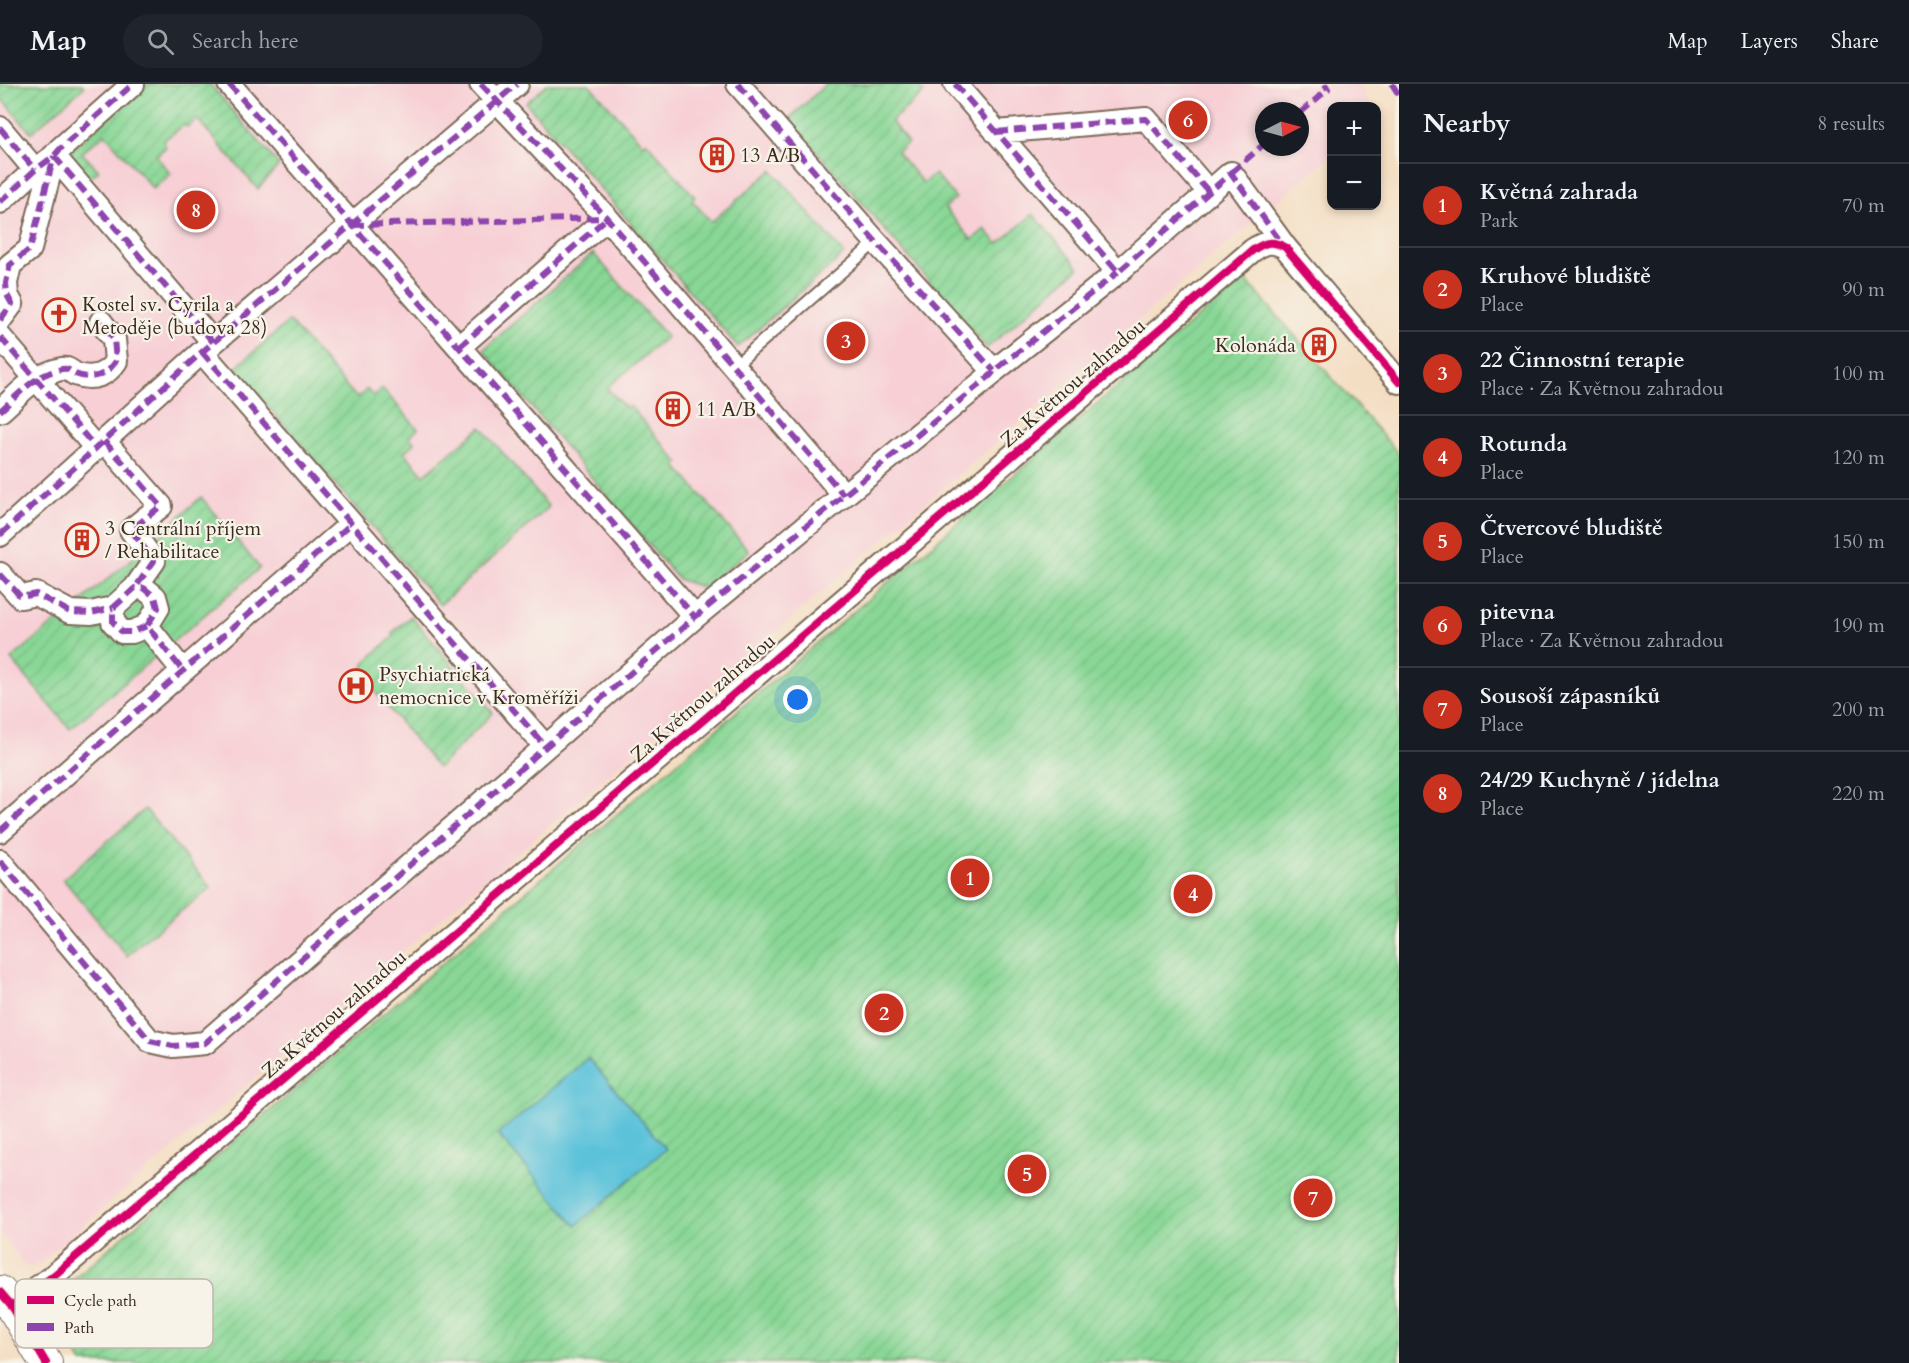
<!DOCTYPE html>
<meta charset="utf-8">
<style>
body{margin:0;font-family:Cardo,serif;background:#20242c;color:#f1f3f6}
.controls{position:absolute;right:18px;top:18px;display:grid;overflow:hidden;border-radius:12px;box-shadow:0 3px 9px #0003}
.controls button{width:54px;height:54px;display:grid;place-items:center;padding:0;border:0;border-bottom:2px solid #363941;background:#171b24;color:#f1f3f6;font:30px sans-serif}
.compass{position:absolute;left:1255px;top:18px;width:54px;height:54px;border-radius:50%;background:#171b24;box-shadow:0 3px 9px #0003;rotate:84deg}
.you{position:absolute;left:798px;top:616px;width:21px;height:21px;margin:-15px;border:4px solid #fff;border-radius:50%;background:#1a73e8;box-shadow:0 0 0 9px #1a73e833}
.badge{display:grid;place-items:center;width:39px;height:39px;border-radius:50%;background:#c8321e;color:#fff;font-size:20px;font-weight:700}
.pin{position:absolute;translate:-50% -50%;border:3px solid #fff;box-shadow:0 2px 6px #0006}
.list{margin:0;padding:0;list-style:none}
h2{display:flex;justify-content:space-between;align-items:center;height:78px;margin:0;padding:0 24px;font-size:26px}
h2 small{font-size:20px;font-weight:400;color:#9ea1a6}
.list li{display:grid;grid-template-columns:39px 1fr auto;gap:18px;align-items:center;box-sizing:border-box;height:84px;padding:0 24px;border-top:2px solid #363941}
.list b{display:block;font-size:22px;white-space:nowrap}
.list p{margin:0;font-size:20px;white-space:nowrap;color:#9ea1a6}
.list em{font-size:20px;font-style:normal;color:#9ea1a6}
.icon{flex:none;width:33px;height:33px;fill:none;stroke:currentColor;stroke-width:2;stroke-linecap:round;stroke-linejoin:round}
.map{position:relative;flex:none;width:1399px;height:1279px;overflow:hidden}
header{display:flex;align-items:center;gap:36px;box-sizing:border-box;height:84px;padding:0 30px;background:#171b24;border-bottom:2px solid #363941}
header strong{font-size:28px}
nav{display:flex;gap:33px;margin-inline-start:auto;font-size:21px}
.search{width:420px;height:54px;background:#20242c;display:flex;align-items:center;gap:15px;box-sizing:border-box;padding:0 21px;border-radius:33px;color:#9ea1a6;font-size:22px}
main{display:flex}
aside{flex:1;background:#171b24}
.map>svg:first-child{display:block}
.built{fill:#f7cfd5;fill-rule:evenodd}
.garden{fill:url(#garden-furrows);stroke:#62805a;stroke-width:1.5}
.water{fill:#5cc2da;stroke:#4c767c;stroke-width:1.5}
.lines{fill:none;stroke-linecap:round;stroke-linejoin:round}
.lane-casing{stroke:#7c6958;stroke-width:14}
.street-casing{stroke:#7c6958;stroke-width:26}
.secondary-casing{stroke:#7c6958;stroke-width:34}
.lane{stroke:#fff;stroke-width:10}
.street{stroke:#fff;stroke-width:22}
.secondary{stroke:#fff;stroke-width:32}
.quiet{stroke:#8e44ad;stroke-width:6;stroke-dasharray:12 6;stroke-linecap:butt}
.cycleway-casing{stroke:#f7f3e8;stroke-width:11}
.cycleway{stroke:#d6006c;stroke-width:8}
.labels{text-anchor:middle;dominant-baseline:central;stroke-width:4.5;stroke-linejoin:round;paint-order:stroke}
.poi-label{font-size:20px;fill:#3b2a1e;stroke:#f7f3e8;text-anchor:start}
.street-label{font-size:20px;fill:#3b2a1e;stroke:#f7f3e8}
.key{fill:#f7f3e8;stroke:#bfb7ab;stroke-width:1.5}
.key-label{font-size:16px;fill:#3b2a1e}
</style>
<header>
<strong>Map</strong>
<div class="search"><svg class="icon" aria-label="search" viewBox="0 0 24 24"><circle cx="10" cy="10" r="6"/><path d="M15 15l6 6"/></svg>Search here</div>
<nav><a>Map</a><a>Layers</a><a>Share</a></nav>
</header>
<main>
<div class="map">
<svg width="1399" height="1279" viewBox="0 0 1399 1279">
<defs>
<pattern id="garden-furrows" width="10" height="10" patternUnits="userSpaceOnUse" patternTransform="scale(1.5)"><rect width="10" height="10" fill="#89d796"/><path d="M-1 1l2-2M0 10L10 0M9 11l2-2" fill="none" stroke="#77b981"/></pattern>
</defs>
<rect width="100%" height="100%" fill="#f7f3e8"/>
<filter id="ink" filterUnits="userSpaceOnUse"><feTurbulence type="fractalNoise" baseFrequency=".0167" numOctaves="2"/><feDisplacementMap in="SourceGraphic" scale="12" xChannelSelector="R" yChannelSelector="G"/><feConvolveMatrix kernelMatrix="1 2 1 2 8 2 1 2 1" color-interpolation-filters="sRGB"/></filter>
<filter id="wash" filterUnits="userSpaceOnUse"><feTurbulence type="fractalNoise" baseFrequency=".008" numOctaves="4" result="noise"/><feDisplacementMap in="SourceGraphic" scale="24" xChannelSelector="R" yChannelSelector="G"/><feGaussianBlur stdDeviation="1.35" result="paint"/><feColorMatrix in="noise" values="0 0 0 0 0 0 0 0 0 0 0 0 0 0 0 0 0 1.4 0 .05"/><feComposite in="paint" operator="in"/></filter>
<g filter="url(#wash)">
<rect width="100%" height="100%" fill="#f4dec3"/>
<!-- built -->
<path class="built" d="M0 0H1359L1370 22H1332L1331 71 37 1181 30 1184 24 1180 0 1149ZM1264 27H1300V63H1264Z"/>
<!-- garden -->
<path class="garden" d="M0 0H82L84 3 31 49 0 13Z
M147 0H210L279 81 258 105 197 35 187 43 184 41 163 57 166 63 156 72 171 90 153 105 105 50 82 69 99 87 87 96C79 86 66 78 73 65Z
M547 0H589L643 60 646 57 695 113 692 116 711 138 772 86 844 170 738 263 526 19Z
M826 0H916L924 9 891 37 908 59 897 68 923 99 935 90 956 114 945 124 972 156 985 145 998 160 1033 130 1079 184 987 264 789 35Z
M593 169 667 253 607 304 627 325 630 322 679 379 676 382 749 467 704 504 678 495 483 266Z
M1244 194 1399 370V1279H82L45 1219Z
M289 237 357 314 367 305 373 312 382 304 418 345 409 353 415 359 404 368 424 391 481 343 549 423 440 521 235 284Z
M201 413 260 484 70 645 11 575 138 470Z
M411 532 493 629 438 684 365 596 362 587 365 578 394 552 392 549Z
M145 725 211 804 142 858 127 872 63 795Z"/>
<!-- water -->
<path class="water" d="M588 974 666 1065 576 1142 498 1050Z"/>
</g>
<g filter="url(#ink)">
<g class="lines">
<!-- lane casing -->
<g class="lane-casing">
<path id="lane" d="M734 282 876 158"/>
</g>
<!-- street casing -->
<g class="street-casing">
<path id="street" d="M229 0 695 533
M481 0 607 134 844 411
M738 0 876 158 994 287
M955 0 1118 188 1231 89 1285 163
M0 44 35 86
M996 48 1146 35 1209 108
M54 72 213 258
M0 118 35 86 54 72 60 65 133 0
M0 236 12 220 7 211 6 199 10 181 30 165 54 72
M0 253 96 364
M459 263 607 134
M202 268 545 662
M0 327C15 314 30 296 49 289 54 287 62 284 67 285 70 286 73 289 75 290 93 297 107 291 116 277L114 255 101 238
M104 357 161 422 131 446 154 477 135 504
M0 451 202 268 517 0
M0 490 21 513 36 510 70 528 91 529 113 524
M147 542 132 548H122L113 538V524L135 504H144L155 513 158 524 147 542 183 587
M0 747 351 440
M0 777 150 957 173 962 205 959 695 533 991 291 994 287 1118 188
M0 1221 12 1222 52 1193 1253 166C1265 158 1272 156 1285 163L1399 298"/>
</g>
<!-- secondary casing -->
<g class="secondary-casing">
<path id="secondary" d="M0 1208 12 1222 46 1279"/>
</g>
<!-- lane -->
<use href="#lane" class="lane"/>
<!-- street -->
<use href="#street" class="street"/>
<!-- secondary -->
<use href="#secondary" class="secondary"/>
<!-- quiet -->
<path class="quiet" d="M229 0 695 533
M481 0 607 134 844 411
M738 0 876 158 994 287
M955 0 1118 188 1231 89 1283 161
M1392 0 1399 11
M1300 29 1328 5 1325 0
M0 44 35 86
M996 48 1146 35 1209 108
M54 72 213 258
M1231 89 1264 60
M0 118 35 86 54 72 60 65 133 0
M352 141 607 134
M0 236 12 220 7 211 6 199 10 181 30 165 54 72
M0 253 96 364
M459 263 607 134
M202 268 545 662
M0 327C15 314 30 296 49 289 54 287 62 284 67 285 70 286 73 289 75 290 93 297 107 291 116 277L114 255 101 238
M104 357 161 422 131 446 154 477 135 504
M0 451 202 268 517 0
M0 490 21 513 36 510 70 528 91 529 113 524
M147 542 132 548H122L113 538V524L135 504H144L155 513 158 524 147 542 183 587
M0 747 351 440
M0 777 150 957 173 962 205 959 695 533 991 291 994 287 1118 188"/>
<!-- cycleway casing -->
<g class="cycleway-casing">
<path id="cycleway" d="M0 1208 12 1222 46 1279
M12 1222 52 1193 1253 166C1265 158 1272 156 1285 163L1399 298"/>
</g>
<!-- cycleway -->
<use href="#cycleway" class="cycleway"/>
</g>
</g>
<!-- icons -->
<defs>
<g id="building-ring" transform="scale(1.725)"><circle r="9.5" fill="#f7f3e8" stroke="#c8321e" stroke-width="1.5"/><path d="M-4-6H4V6H1V3H-1V6H-4ZM-2.5-4.3h1.7v1.8h-1.7ZM.8-4.3h1.7v1.8H.8ZM-2.5-1h1.7V.8h-1.7ZM.8-1h1.7V.8H.8Z" fill="#c8321e"/></g>
<g id="church-ring" transform="scale(1.725)"><circle r="9.5" fill="#f7f3e8" stroke="#c8321e" stroke-width="1.5"/><path d="M-1.2-6h2.4v3.5h3.3v2.4h-3.3V6h-2.4V-.1h-3.3v-2.4h3.3Z" fill="#c8321e"/></g>
<g id="hospital-ring" transform="scale(1.725)"><circle r="9.5" fill="#f7f3e8" stroke="#c8321e" stroke-width="1.5"/><path d="M-5-5h3v3.5h4V-5h3V5h-3V1.5h-4V5h-3Z" fill="#c8321e"/></g>
</defs>
<g fill-rule="evenodd">
<use href="#building-ring" x="717" y="71"/>
<use href="#church-ring" x="59" y="231"/>
<use href="#building-ring" x="1319" y="261"/>
<use href="#building-ring" x="673" y="325"/>
<use href="#building-ring" x="82" y="456"/>
<use href="#hospital-ring" x="356" y="602"/>
</g>
<g class="labels">
<!-- poi labels -->
<g class="poi-label">
<text x="740" y="71">13 A/B</text>
<text x="82" y="220">Kostel sv. Cyrila a<tspan x="82" dy="23">Metoděje (budova 28)</tspan></text>
<text x="1296" y="261" text-anchor="end">Kolonáda</text>
<text x="696" y="325">11 A/B</text>
<text x="105" y="444">3 Centrální příjem<tspan x="105" dy="23">/ Rehabilitace</tspan></text>
<text x="379" y="590">Psychiatrická<tspan x="379" dy="23">nemocnice v Kroměříži</tspan></text>
</g>
<!-- street labels -->
<g class="street-label">
<text transform="translate(1073 299) rotate(-41)">Za Květnou zahradou</text>
<text transform="translate(703 614) rotate(-41)">Za Květnou zahradou</text>
<text transform="translate(334 930) rotate(-41)">Za Květnou zahradou</text>
</g>
</g>
<!-- legend -->
<rect x="15" y="1195" width="198" height="69" rx="9" class="key"/>
<rect x="27" y="1212" width="27" height="8" fill="#d6006c"/>
<rect x="27" y="1239" width="27" height="8" fill="#8e44ad"/>
<g class="key-label">
<text x="64" y="1222">Cycle path</text>
<text x="64" y="1249">Path</text>
</g>
</svg>
<div class="controls">
<button>+</button>
<button>−</button>
</div>
<svg class="compass" viewBox="-18 -18 36 36"><path d="M0-13l5 13h-10z" fill="#e53935"/><path d="M0 13l5-13h-10z" fill="#9ea1a6"/></svg>
<div class="you"></div>
<div class="pin badge" style="left:970px;top:794px">1</div>
<div class="pin badge" style="left:884px;top:929px">2</div>
<div class="pin badge" style="left:846px;top:257px">3</div>
<div class="pin badge" style="left:1193px;top:810px">4</div>
<div class="pin badge" style="left:1027px;top:1090px">5</div>
<div class="pin badge" style="left:1188px;top:36px">6</div>
<div class="pin badge" style="left:1313px;top:1114px">7</div>
<div class="pin badge" style="left:196px;top:126px">8</div>
</div>
<aside>
<h2>Nearby<small>8 results</small></h2>
<ul class="list">
<li><span class="badge">1</span><div><b>Květná zahrada</b><p>Park</p></div><em>70 m</em></li>
<li><span class="badge">2</span><div><b>Kruhové bludiště</b><p>Place</p></div><em>90 m</em></li>
<li><span class="badge">3</span><div><b>22 Činnostní terapie</b><p>Place · Za Květnou zahradou</p></div><em>100 m</em></li>
<li><span class="badge">4</span><div><b>Rotunda</b><p>Place</p></div><em>120 m</em></li>
<li><span class="badge">5</span><div><b>Čtvercové bludiště</b><p>Place</p></div><em>150 m</em></li>
<li><span class="badge">6</span><div><b>pitevna</b><p>Place · Za Květnou zahradou</p></div><em>190 m</em></li>
<li><span class="badge">7</span><div><b>Sousoší zápasníků</b><p>Place</p></div><em>200 m</em></li>
<li><span class="badge">8</span><div><b>24/29 Kuchyně / jídelna</b><p>Place</p></div><em>220 m</em></li>
</ul>
</aside>
</main>
